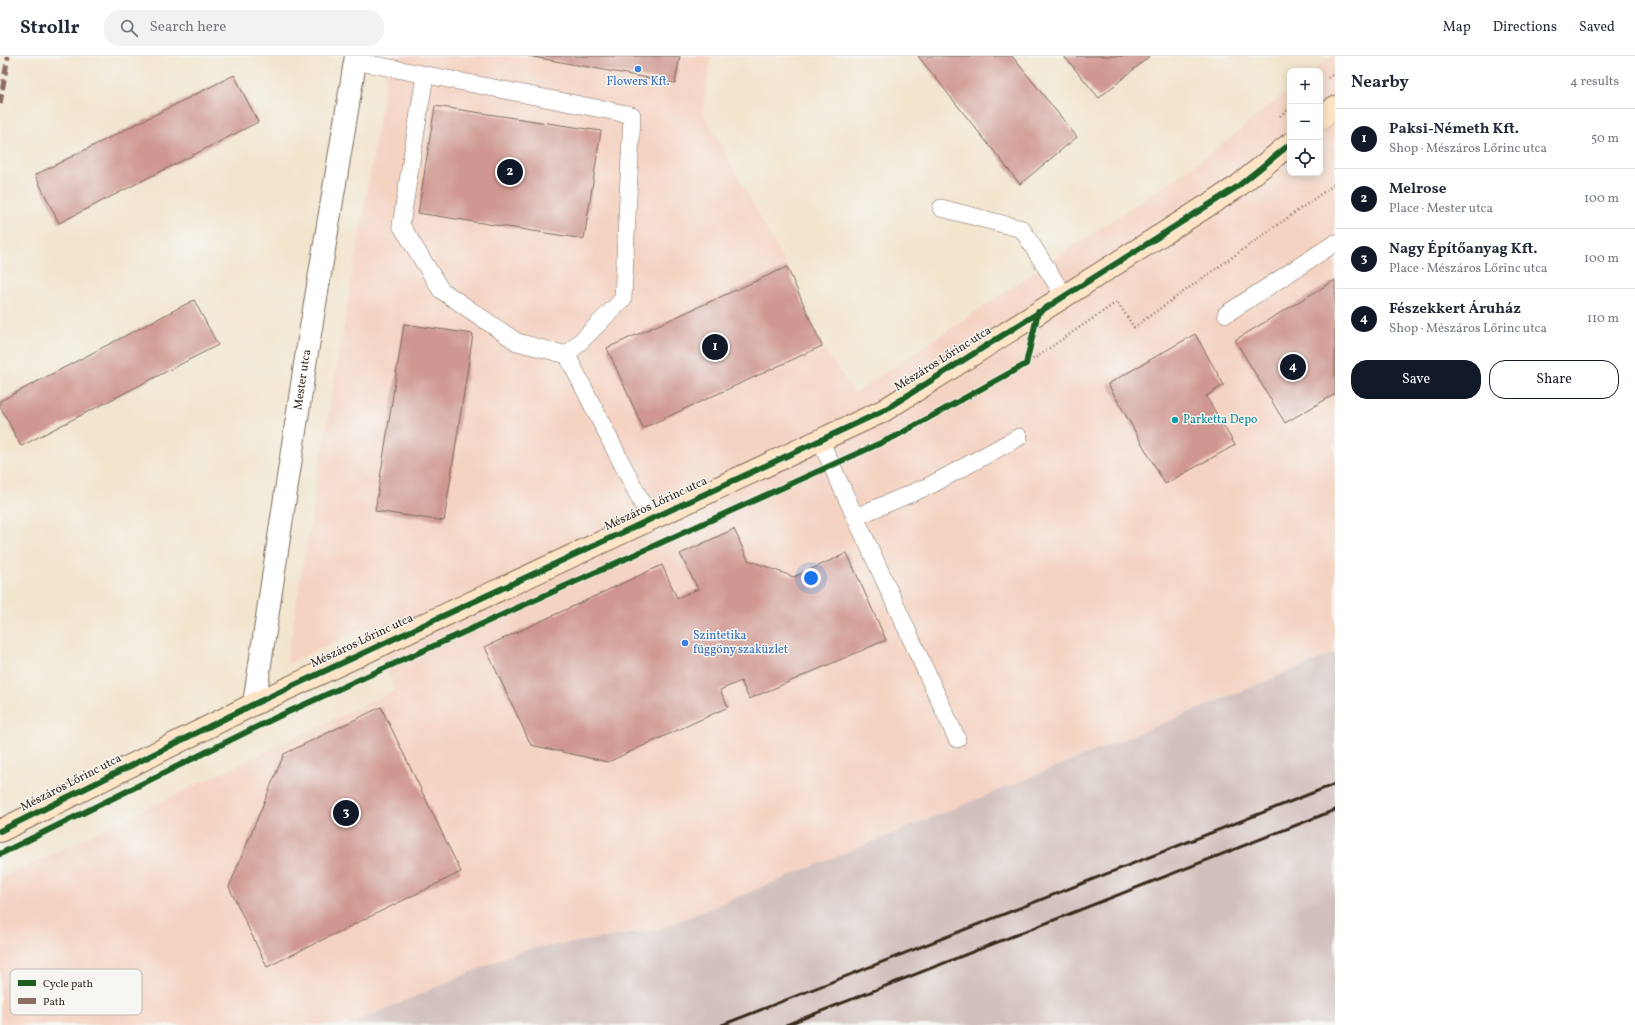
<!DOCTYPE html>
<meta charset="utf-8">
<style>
body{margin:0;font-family:Vollkorn,serif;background:#f2f2f3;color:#1f2937}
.controls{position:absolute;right:12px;top:12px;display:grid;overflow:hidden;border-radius:8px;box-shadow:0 2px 10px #0003}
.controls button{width:36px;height:36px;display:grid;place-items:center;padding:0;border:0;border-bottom:1px solid #e0e1e3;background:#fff;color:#1f2937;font:20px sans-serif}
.you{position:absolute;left:811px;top:522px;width:14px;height:14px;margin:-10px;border:3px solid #fff;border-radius:50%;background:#1a73e8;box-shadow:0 0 0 6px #1a73e833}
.badge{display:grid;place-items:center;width:26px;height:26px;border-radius:50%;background:#111827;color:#fff;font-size:13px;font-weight:700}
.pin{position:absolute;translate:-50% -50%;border:2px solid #fff;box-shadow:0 1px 4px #0006}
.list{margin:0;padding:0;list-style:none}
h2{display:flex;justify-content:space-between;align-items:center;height:52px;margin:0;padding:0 16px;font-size:17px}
h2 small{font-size:13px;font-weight:400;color:#747a83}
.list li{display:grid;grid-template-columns:26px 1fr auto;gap:12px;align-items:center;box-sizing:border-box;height:60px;padding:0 16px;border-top:1px solid #e0e1e3}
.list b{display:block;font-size:15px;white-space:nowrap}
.list p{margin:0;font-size:13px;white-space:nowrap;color:#747a83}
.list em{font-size:13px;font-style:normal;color:#747a83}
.actions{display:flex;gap:8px;padding:12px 16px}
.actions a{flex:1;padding:9px 0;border:1px solid #111827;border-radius:16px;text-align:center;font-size:14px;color:#111827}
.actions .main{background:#111827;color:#fff}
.icon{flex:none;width:22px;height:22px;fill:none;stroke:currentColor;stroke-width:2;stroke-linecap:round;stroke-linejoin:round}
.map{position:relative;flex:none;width:1335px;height:969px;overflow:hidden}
header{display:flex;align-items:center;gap:24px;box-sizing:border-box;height:56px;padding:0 20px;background:#fff;border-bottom:1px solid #e0e1e3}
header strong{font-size:19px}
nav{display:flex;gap:22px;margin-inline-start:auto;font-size:14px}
.search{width:280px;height:36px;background:#f2f2f3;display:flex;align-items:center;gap:10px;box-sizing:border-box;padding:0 14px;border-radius:16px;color:#747a83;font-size:15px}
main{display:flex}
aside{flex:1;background:#fff}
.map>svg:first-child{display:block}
.built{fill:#f5d3c2}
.industrial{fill:#d1c0bd}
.building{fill:#cf9790}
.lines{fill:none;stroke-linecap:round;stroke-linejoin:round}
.lane-casing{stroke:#7b6b5c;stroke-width:18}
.street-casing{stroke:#7b6b5c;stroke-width:24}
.secondary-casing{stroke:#7b6b5c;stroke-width:24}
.path{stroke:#7b6b5c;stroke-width:2.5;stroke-dasharray:1 3;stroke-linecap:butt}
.lane{stroke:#fff;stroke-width:17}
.street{stroke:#fff;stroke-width:22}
.secondary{stroke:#ffe4c6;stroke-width:22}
.rail{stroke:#3b2a1e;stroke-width:3}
.quiet{stroke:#8d6e63;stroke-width:5;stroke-dasharray:10 5;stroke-linecap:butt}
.cycleway-casing{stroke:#f6f6f2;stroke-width:8}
.cycleway{stroke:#1b5e20;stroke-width:6}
.shop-dot{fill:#3f7fe0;stroke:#f6f6f2;stroke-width:1.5}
.culture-dot{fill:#0f9aa8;stroke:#f6f6f2;stroke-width:1.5}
.labels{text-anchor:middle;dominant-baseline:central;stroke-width:3;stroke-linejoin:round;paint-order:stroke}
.shop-label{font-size:12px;fill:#366cbe;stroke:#f6f6f2}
.street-label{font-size:12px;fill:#3b2a1e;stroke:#f6f6f2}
.culture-label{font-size:12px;fill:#0d838f;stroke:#f6f6f2;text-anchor:start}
.key{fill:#f6f6f2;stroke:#beb9b2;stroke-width:1}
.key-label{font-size:11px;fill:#3b2a1e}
</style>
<header>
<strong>Strollr</strong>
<div class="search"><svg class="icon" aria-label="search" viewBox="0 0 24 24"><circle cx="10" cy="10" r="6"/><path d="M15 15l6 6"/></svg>Search here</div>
<nav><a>Map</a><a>Directions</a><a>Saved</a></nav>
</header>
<main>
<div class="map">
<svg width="1335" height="969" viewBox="0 0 1335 969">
<rect width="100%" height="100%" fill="#f6f6f2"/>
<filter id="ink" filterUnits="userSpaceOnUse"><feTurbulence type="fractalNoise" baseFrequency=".025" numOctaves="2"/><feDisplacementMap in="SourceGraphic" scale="8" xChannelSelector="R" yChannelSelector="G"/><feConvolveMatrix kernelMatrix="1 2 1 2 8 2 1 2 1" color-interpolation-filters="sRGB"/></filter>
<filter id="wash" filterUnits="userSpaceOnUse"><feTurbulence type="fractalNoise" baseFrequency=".012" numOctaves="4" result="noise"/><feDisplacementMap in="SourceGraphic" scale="16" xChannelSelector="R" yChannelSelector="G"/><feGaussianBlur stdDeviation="0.9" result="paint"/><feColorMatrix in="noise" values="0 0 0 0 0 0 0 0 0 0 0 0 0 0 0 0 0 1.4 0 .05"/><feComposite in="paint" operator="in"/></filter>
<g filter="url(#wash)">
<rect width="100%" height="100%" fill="#f2e5ce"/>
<!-- built -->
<path class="built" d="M390 0H712L702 54 787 211 822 290 855 337 1206 101 1290 33V117H1320V15H1313L1332 0H1335V597L657 874 523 894 348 969H0V823L395 634 367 570 286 609Z"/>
<!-- industrial -->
<path class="industrial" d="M1335 597V969H348L523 894 657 874Z"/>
<g id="blocks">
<!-- building -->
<path class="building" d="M528 0H680L675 27Z
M918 0H1012L1077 81 1020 128Z
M1064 0H1150L1099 42Z
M234 19 258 66 59 167 35 119Z
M435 50 601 75 584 183 418 157Z
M787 211 822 290 643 372 607 292Z
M1335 224V338L1285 367 1235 284Z
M194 244 218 289 21 390 0 350V345Z
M404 268 473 278 444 465 375 455Z
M1195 278 1224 329 1206 340 1235 389 1165 428 1108 328Z
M734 473 748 504 794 521 847 497 886 584 749 643 741 625 720 634 728 651 608 706 531 689 485 591 662 509 677 542 698 533 680 498Z
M381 651 461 816 267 911 229 831 284 698Z"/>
</g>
</g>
<g filter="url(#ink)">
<use href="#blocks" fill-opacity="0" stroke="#7b6b5c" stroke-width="1"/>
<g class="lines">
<!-- lane casing -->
<g class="lane-casing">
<path id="lane" d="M355 5 632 59 623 243 567 299 650 463
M425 19 401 169 441 234 517 286 567 299
M941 152 1022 173 1064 240
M1226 258 1335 187
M820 384 957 683
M855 461 931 429 1019 381"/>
</g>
<!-- street casing -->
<g class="street-casing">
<g id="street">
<path id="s1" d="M254 648 306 302 356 0"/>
</g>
</g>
<!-- secondary casing -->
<g class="secondary-casing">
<path id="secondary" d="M1320 63 1335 51
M0 775 254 648 883 355 1237 131 1290 88"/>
</g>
<!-- path -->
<path class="path" d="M1328 22 1335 17
M1280 60 1290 52
M1026 308 1117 246 1134 271 1335 128"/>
<!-- lane -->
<use href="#lane" class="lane"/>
<!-- street -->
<use href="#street" class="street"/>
<!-- secondary -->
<use href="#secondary" class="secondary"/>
<!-- rail -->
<path class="rail" d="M722 969 1335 728
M786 969 1335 754"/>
<!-- quiet -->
<path class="quiet" d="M0 48 8 0"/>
<!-- cycleway casing -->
<g class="cycleway-casing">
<path id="cycleway" d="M0 775 254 648 883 355 1237 131 1290 88
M0 798 277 661 896 380 1026 308 1038 256"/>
</g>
<!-- cycleway -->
<use href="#cycleway" class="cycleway"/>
</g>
</g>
<!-- markers -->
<g class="shop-dot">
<circle cx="638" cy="13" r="4"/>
<circle cx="685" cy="587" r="4"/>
</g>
<circle class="culture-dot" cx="1175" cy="364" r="4"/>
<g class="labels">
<!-- shop labels -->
<g class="shop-label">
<text x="638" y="26">Flowers Kft.</text>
<text x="693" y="580" text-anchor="start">Szintetika<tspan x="693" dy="14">függöny szaküzlet</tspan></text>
</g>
<!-- street labels -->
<g class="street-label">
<text transform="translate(943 303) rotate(-32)">Mészáros Lőrinc utca</text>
<text stroke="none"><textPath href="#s1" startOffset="328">Mester utca</textPath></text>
<text transform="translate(656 448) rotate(-25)">Mészáros Lőrinc utca</text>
<text transform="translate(362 585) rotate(-25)">Mészáros Lőrinc utca</text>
<text transform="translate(71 727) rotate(-27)">Mészáros Lőrinc utca</text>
</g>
<!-- culture labels -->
<g class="culture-label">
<text x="1183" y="364">Parketta Depo</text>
</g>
</g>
<!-- legend -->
<rect x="10" y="913" width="132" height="46" rx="6" class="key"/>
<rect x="18" y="924" width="18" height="6" fill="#1b5e20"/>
<rect x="18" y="942" width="18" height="6" fill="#8d6e63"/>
<g class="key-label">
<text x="43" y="931">Cycle path</text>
<text x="43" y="949">Path</text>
</g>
</svg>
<div class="controls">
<button>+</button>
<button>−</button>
<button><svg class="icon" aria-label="locate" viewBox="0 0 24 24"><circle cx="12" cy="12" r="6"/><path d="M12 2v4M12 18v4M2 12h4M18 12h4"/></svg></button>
</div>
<div class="you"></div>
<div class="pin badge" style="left:715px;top:291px">1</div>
<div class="pin badge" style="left:510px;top:116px">2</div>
<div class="pin badge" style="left:346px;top:757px">3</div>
<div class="pin badge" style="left:1293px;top:311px">4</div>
</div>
<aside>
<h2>Nearby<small>4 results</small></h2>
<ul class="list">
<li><span class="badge">1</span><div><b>Paksi-Németh Kft.</b><p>Shop · Mészáros Lőrinc utca</p></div><em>50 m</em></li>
<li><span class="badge">2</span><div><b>Melrose</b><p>Place · Mester utca</p></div><em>100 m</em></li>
<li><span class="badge">3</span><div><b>Nagy Építőanyag Kft.</b><p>Place · Mészáros Lőrinc utca</p></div><em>100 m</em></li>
<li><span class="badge">4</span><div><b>Fészekkert Áruház</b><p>Shop · Mészáros Lőrinc utca</p></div><em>110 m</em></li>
</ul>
<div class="actions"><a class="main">Save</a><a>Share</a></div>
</aside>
</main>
